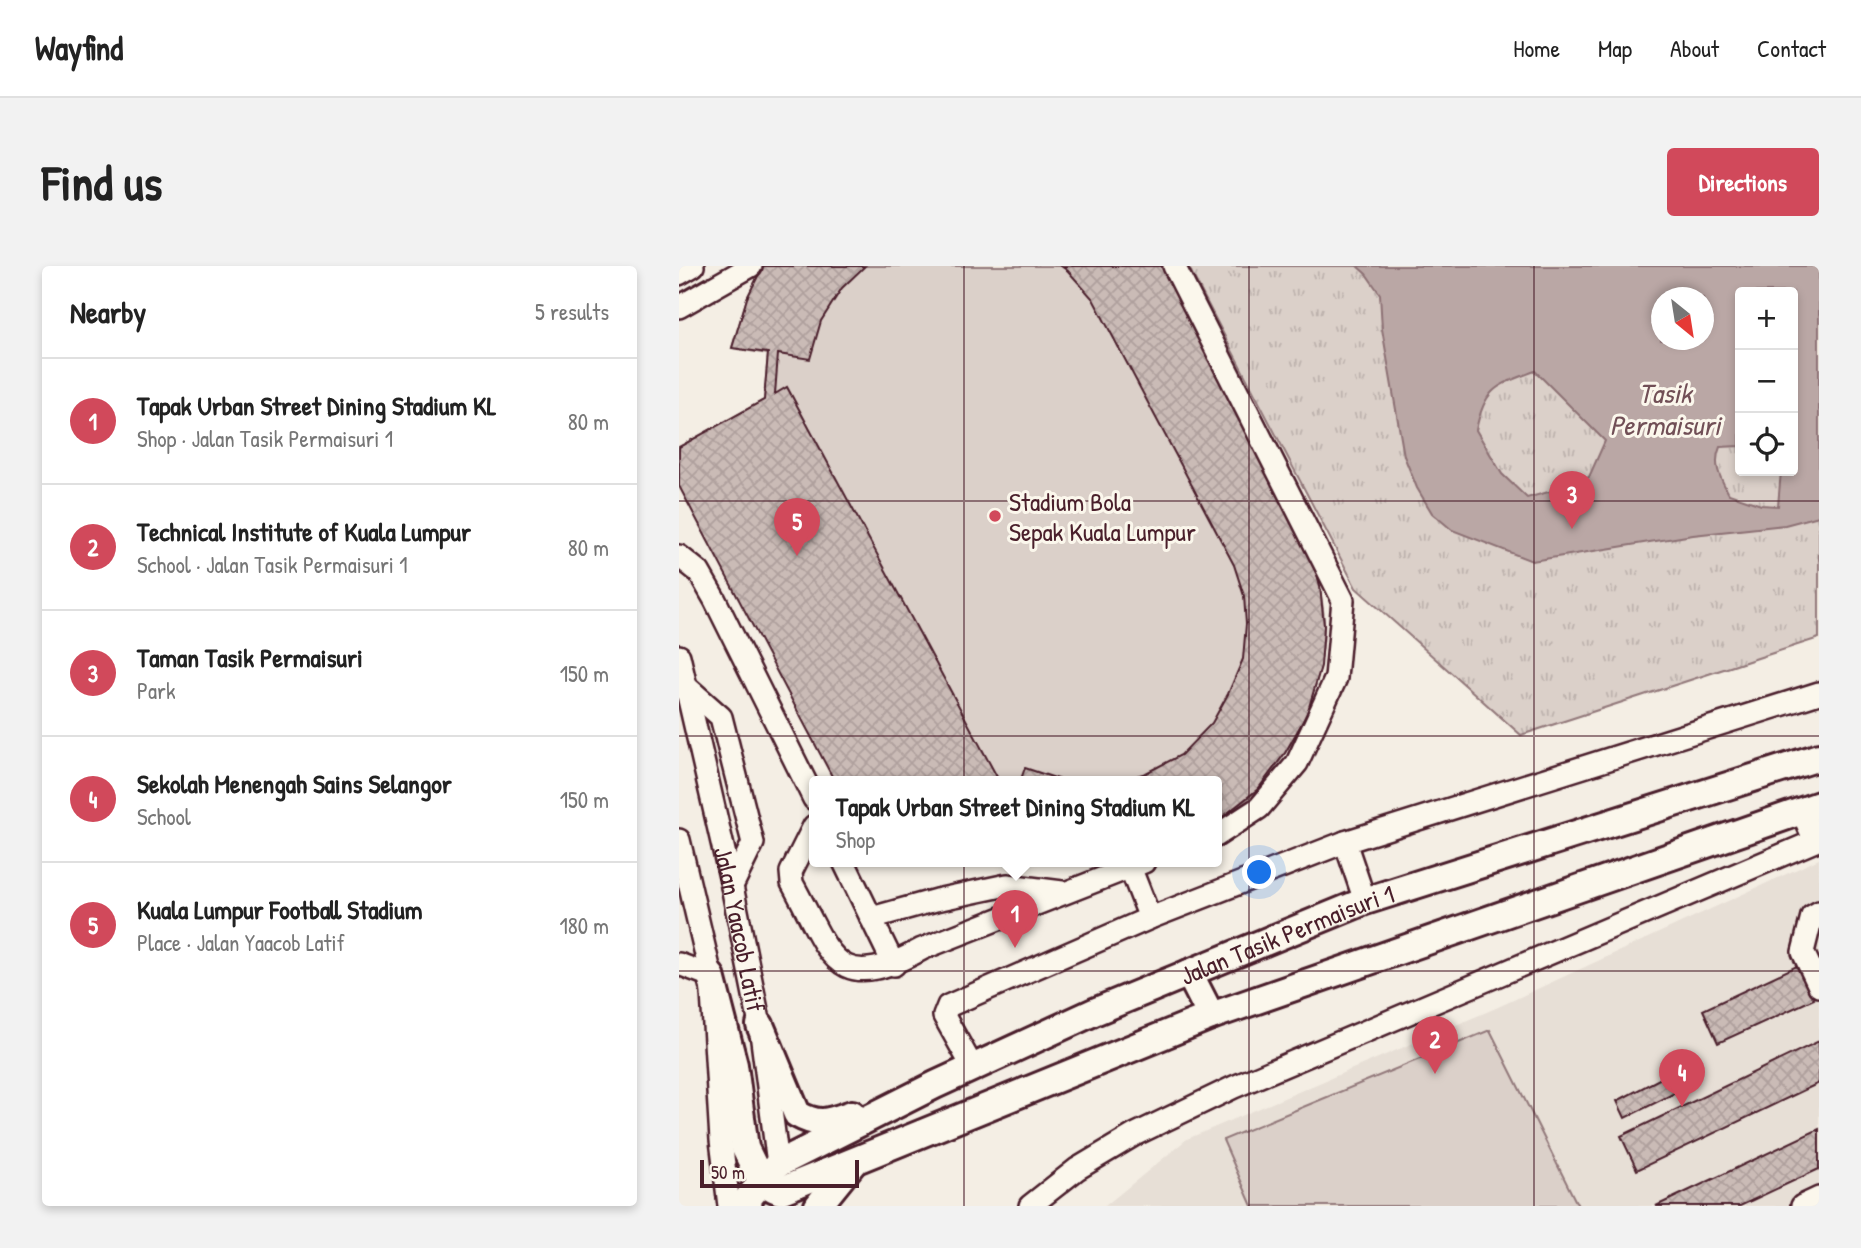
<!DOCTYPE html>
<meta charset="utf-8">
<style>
body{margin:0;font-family:"Patrick Hand",sans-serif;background:#f2f2f2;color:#222}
.controls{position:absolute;right:21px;top:21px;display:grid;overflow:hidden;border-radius:7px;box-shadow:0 4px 10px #0003}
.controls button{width:63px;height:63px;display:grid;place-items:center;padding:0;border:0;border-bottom:2px solid #e0e0e0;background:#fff;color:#222;font:35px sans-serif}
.compass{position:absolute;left:972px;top:21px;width:63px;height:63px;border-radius:50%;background:#fff;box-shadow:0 4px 10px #0003;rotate:150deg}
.scale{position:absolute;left:21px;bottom:18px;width:159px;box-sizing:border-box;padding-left:7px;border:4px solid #4a1f2b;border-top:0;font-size:19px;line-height:24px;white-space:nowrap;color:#4a1f2b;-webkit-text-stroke:5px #fbf7ec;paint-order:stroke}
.you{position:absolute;left:581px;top:607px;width:24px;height:24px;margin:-18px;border:5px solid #fff;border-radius:50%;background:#1a73e8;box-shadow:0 0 0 10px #1a73e833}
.badge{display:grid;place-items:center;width:46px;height:46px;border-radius:50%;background:#d1495b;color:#fff;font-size:23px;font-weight:700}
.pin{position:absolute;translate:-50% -58px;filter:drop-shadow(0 2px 4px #0008)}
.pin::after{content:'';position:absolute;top:37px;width:24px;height:21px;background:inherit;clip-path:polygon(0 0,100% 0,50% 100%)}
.popup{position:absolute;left:130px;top:510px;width:413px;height:91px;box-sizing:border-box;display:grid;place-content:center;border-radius:7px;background:#fff;filter:drop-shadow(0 2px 5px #0005);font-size:23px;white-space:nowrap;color:#767676}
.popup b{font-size:26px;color:#222}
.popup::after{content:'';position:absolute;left:50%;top:100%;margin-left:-14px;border:14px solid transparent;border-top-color:#fff}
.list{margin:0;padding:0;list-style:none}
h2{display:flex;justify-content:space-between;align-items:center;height:91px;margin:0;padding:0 28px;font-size:30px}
h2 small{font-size:23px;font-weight:400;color:#767676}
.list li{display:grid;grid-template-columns:46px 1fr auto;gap:21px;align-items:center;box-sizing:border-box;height:126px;padding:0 28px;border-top:2px solid #e0e0e0}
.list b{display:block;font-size:26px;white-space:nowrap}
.list p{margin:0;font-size:23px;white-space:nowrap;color:#767676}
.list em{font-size:23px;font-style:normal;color:#767676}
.icon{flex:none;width:38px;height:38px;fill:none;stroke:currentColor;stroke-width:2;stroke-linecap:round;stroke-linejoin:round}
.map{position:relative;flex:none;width:1140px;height:940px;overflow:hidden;border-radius:7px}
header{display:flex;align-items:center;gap:42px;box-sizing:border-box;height:98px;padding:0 35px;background:#fff;border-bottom:2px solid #e0e0e0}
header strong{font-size:33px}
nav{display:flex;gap:38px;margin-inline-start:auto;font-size:24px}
.intro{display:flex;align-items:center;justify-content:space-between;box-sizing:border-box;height:168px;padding:0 42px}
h1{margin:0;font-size:49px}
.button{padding:18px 32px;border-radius:7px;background:#d1495b;color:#fff;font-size:24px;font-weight:700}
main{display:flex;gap:42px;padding:0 42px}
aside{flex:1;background:#fff;border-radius:7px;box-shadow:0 4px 10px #0003}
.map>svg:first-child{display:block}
.built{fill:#e7dfd6}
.park{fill:url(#park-tufts);stroke:#92787a;stroke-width:2;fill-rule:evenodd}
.pitch{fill:#dbd0c9;stroke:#92787a;stroke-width:2}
.water{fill:#baa7a5;stroke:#8d7174;stroke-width:2;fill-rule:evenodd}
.building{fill:url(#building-cross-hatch);stroke:#4a1f2b;stroke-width:2}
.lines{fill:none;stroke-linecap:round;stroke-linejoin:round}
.minor-casing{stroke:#4a1f2b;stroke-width:26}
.major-casing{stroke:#4a1f2b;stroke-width:32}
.minor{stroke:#fbf7ec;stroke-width:21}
.major{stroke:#fbf7ec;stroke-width:26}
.grid{fill:none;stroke:#4a1f2b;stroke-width:2;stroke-opacity:0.55}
.poi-dot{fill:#d1495b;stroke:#fbf7ec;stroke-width:2.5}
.labels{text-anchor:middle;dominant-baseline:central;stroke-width:6;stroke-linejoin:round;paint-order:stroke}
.poi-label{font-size:26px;fill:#4a1f2b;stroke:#fbf7ec;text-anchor:start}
.street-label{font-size:26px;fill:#4a1f2b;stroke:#fbf7ec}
.water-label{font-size:28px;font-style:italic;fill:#714f56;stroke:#fbf7ec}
</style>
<header>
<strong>Wayfind</strong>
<nav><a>Home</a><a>Map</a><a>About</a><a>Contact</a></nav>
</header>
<div class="intro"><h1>Find us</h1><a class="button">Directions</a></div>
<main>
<aside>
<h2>Nearby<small>5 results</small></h2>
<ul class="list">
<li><span class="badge">1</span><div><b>Tapak Urban Street Dining Stadium KL</b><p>Shop · Jalan Tasik Permaisuri 1</p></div><em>80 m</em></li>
<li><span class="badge">2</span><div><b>Technical Institute of Kuala Lumpur</b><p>School · Jalan Tasik Permaisuri 1</p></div><em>80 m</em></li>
<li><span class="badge">3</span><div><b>Taman Tasik Permaisuri</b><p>Park</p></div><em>150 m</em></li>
<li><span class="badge">4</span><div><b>Sekolah Menengah Sains Selangor</b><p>School</p></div><em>150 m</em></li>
<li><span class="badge">5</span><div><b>Kuala Lumpur Football Stadium</b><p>Place · Jalan Yaacob Latif</p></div><em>180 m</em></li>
</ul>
</aside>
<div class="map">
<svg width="1140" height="940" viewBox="0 0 1140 940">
<defs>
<pattern id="park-tufts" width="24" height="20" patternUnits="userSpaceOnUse" patternTransform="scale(1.75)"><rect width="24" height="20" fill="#dbd0c9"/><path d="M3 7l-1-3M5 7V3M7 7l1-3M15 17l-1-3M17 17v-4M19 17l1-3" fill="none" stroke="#bdb2ad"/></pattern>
<pattern id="building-cross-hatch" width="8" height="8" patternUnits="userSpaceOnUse" patternTransform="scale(1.75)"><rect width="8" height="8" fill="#cabbb6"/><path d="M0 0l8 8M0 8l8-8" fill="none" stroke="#afa09d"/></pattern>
</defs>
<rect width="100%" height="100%" fill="#f4eee4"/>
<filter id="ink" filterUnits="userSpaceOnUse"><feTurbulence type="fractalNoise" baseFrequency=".0143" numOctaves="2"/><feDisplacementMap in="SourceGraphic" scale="14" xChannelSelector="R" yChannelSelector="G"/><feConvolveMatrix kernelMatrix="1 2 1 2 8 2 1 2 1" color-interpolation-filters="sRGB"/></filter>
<g filter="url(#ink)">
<!-- built -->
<path class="built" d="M1140 593V940H426L508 873 817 742Z"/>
<!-- park -->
<path class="park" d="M509 0H1140V372L842 469 677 322ZM1061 26H1114V205H1061ZM982 32H1024V74H982Z"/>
<!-- pitch -->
<path class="pitch" d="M84 0H484L641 320C642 334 646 349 645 363 643 422 619 477 580 522 568 535 551 545 537 556V516H156L0 181 85 134 89 88 53 82 68 32Z
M811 764 899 940H573L544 874Z"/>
<!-- water -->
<path class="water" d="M678 0H1140V250L1106 259 1014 269 853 295 773 264 753 247 738 222 725 190 703 63 701 28 687 8ZM1061 26H1114V205H1102L1099 240 1082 239 1050 228C1042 213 1033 199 1041 181L1061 180ZM982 32H1024V74H982ZM856 105 926 175 910 211 891 220 848 232 823 208 797 164C806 121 817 120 856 105Z"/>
<!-- building -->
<path class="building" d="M84 0H186L163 22 142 55 131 93 99 88 96 128 108 121 318 511 310 516H156L0 220V181L85 134 89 87 53 82 68 32Z
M382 0H484L631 280 641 320 645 360 642 400 628 448 606 487 579 523 537 556V516H439L467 507 502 489 533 457 549 428 564 393 567 358 565 330 555 299 414 33 389 5Z
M346 502 388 516H341Z
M1120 699 1135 733 1039 777 1024 744Z
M1140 775V817L958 904 942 870Z
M1007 799 1016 817 946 852 938 835Z
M1140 863V903L1061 940H977Z"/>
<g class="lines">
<!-- minor casing -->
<g class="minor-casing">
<g id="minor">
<path d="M495 0 664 334 657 412 618 497 580 542 537 570"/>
<path d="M0 8 14 0"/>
<path d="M0 41 72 0"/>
<path d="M0 290 20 306 36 334 135 533"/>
<path id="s1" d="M0 390 53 620 81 759 99 898"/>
<path d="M8 421 42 451 74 577 53 620"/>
<path d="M135 560 112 606 113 617C152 687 154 732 243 683L465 596"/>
<path d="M0 574 32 710 42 874 50 940"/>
<path d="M666 576 686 635"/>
<path d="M165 596 215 699"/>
<path d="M451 601 471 652"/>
<path d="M1140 646 1133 650 1124 686 1140 720"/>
<path d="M192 652 257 634 328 619 383 626"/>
<path d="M0 698 32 710"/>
<path d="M294 802 265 750 269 740 471 652 666 576 1140 427"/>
<path d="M351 940 398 903 455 869 555 821 1136 575 1123 546"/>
<path d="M1123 940 1140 932"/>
</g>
</g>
<!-- major casing -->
<g class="major-casing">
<g id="major">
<path d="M510 707 532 750"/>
<path d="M32 710 55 799 66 882 82 915 96 923"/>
<path d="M81 759 118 848C141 861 150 856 173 848"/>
<path d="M101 925 532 750 1140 539"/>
<path id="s2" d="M69 940 70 931 99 898 256 819 415 746 686 635 1140 491"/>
<path d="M139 940 173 898"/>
</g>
</g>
<!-- minor -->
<use href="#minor" class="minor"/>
<!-- major -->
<use href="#major" class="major"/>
</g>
</g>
<!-- grid -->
<path class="grid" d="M285 0V940M570 0V940M855 0V940M0 235H1140M0 470H1140M0 705H1140"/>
<!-- markers -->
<circle class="poi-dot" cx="316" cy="250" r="7"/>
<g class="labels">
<!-- poi labels -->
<g class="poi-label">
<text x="330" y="235">Stadium Bola<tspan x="330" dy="30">Sepak Kuala Lumpur</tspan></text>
</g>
<!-- street labels -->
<g class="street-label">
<text stroke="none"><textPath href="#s1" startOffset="280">Jalan Yaacob Latif</textPath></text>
<text stroke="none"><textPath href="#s2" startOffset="612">Jalan Tasik Permaisuri 1</textPath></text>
</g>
<!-- water labels -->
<g class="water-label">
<text x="986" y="127">Tasik<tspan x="986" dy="32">Permaisuri</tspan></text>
</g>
</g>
</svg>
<div class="controls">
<button>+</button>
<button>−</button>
<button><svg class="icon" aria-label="locate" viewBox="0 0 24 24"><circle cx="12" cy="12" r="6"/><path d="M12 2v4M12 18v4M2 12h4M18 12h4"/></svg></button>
</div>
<svg class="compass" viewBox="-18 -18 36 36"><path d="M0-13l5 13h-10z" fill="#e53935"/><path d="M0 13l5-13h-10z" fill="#767676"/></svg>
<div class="scale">50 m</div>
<div class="you"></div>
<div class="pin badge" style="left:336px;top:682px">1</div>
<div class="popup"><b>Tapak Urban Street Dining Stadium KL</b>Shop</div>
<div class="pin badge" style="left:756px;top:808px">2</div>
<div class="pin badge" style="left:893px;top:263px">3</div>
<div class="pin badge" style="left:1003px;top:841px">4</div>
<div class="pin badge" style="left:118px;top:290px">5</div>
</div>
</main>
